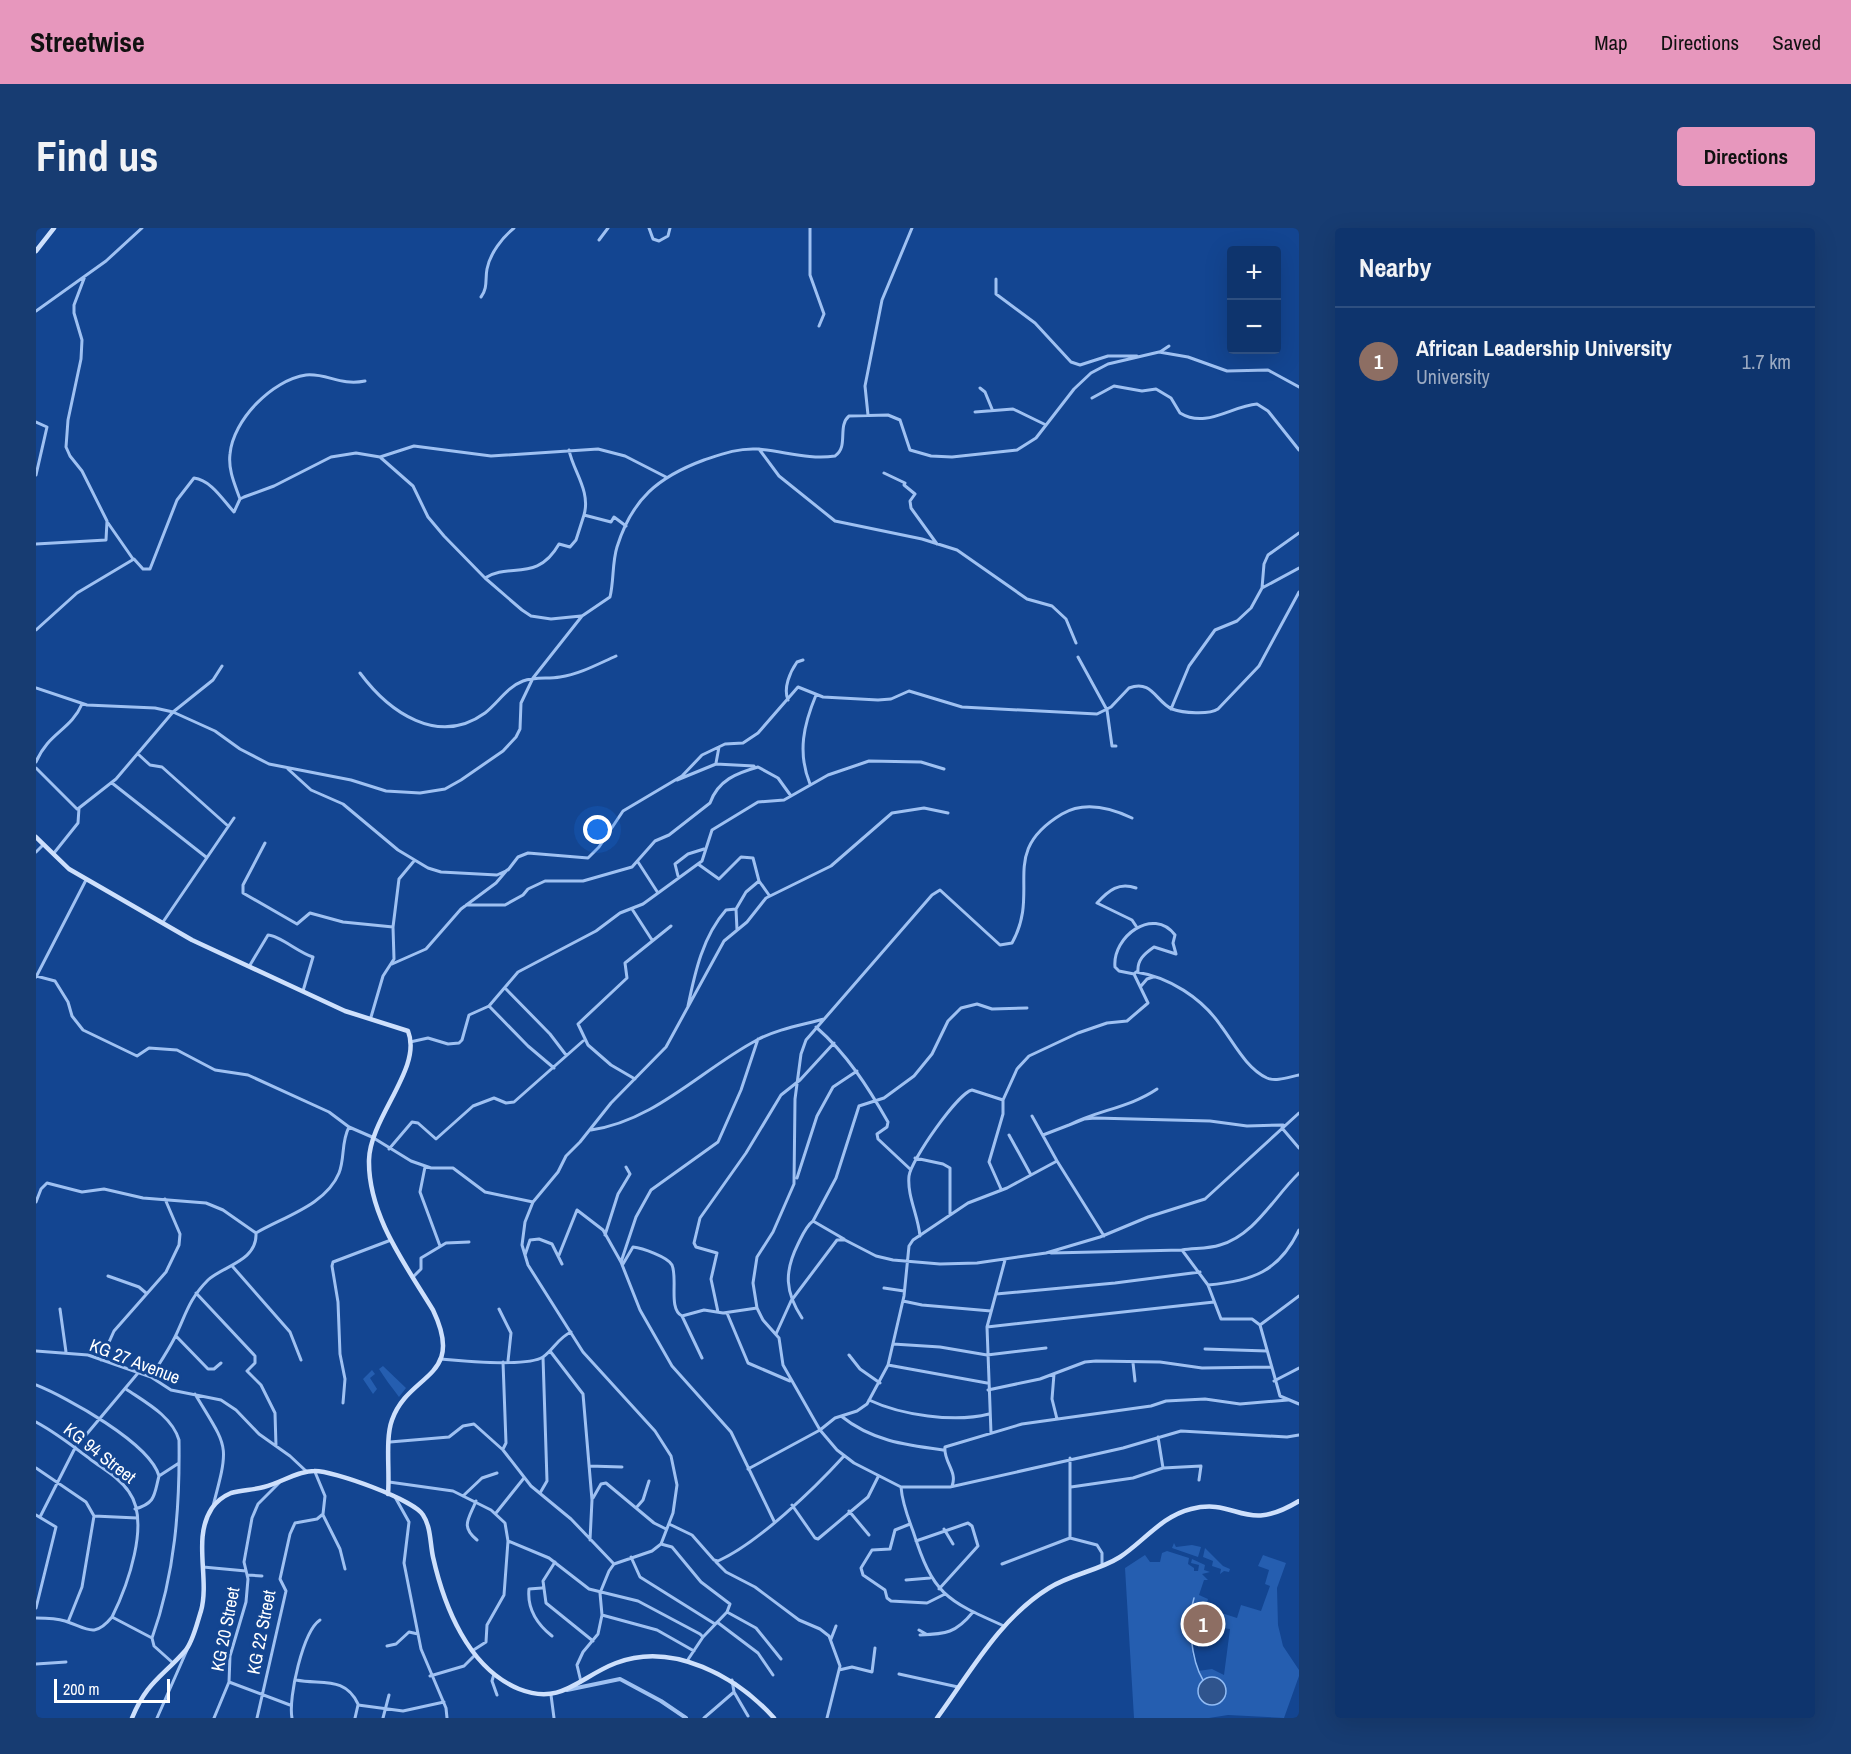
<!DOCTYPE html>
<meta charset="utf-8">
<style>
body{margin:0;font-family:"Archivo Narrow",sans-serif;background:#173c72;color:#f1f3f6}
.controls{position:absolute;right:18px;top:18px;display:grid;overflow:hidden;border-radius:6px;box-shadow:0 6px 24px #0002}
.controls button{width:54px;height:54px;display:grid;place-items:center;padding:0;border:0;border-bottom:2px solid #2e4f80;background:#0e346d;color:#f1f3f6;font:30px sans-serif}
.scale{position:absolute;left:18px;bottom:15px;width:116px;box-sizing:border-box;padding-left:6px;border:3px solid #fff;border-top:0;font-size:16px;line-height:21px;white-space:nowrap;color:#fff;-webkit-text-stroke:4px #134591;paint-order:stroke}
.you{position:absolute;left:562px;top:602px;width:21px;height:21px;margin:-15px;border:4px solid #fff;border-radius:50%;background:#1a73e8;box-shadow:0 0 0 9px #1a73e833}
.badge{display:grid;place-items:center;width:39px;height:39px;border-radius:50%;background:#e797bd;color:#fff;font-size:20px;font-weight:700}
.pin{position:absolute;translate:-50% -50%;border:3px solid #fff;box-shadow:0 2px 6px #0006}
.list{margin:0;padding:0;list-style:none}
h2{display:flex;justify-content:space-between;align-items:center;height:78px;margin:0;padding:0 24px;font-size:26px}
h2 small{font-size:20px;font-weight:400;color:#9baac2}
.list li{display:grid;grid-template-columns:39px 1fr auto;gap:18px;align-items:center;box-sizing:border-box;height:108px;padding:0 24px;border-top:2px solid #2e4f80}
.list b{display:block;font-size:22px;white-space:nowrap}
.list p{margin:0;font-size:20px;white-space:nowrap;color:#9baac2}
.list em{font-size:20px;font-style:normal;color:#9baac2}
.map{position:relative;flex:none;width:1263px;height:1490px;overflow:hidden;border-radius:6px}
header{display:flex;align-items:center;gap:36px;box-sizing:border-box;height:84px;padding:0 30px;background:#e797bd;color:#111}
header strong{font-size:28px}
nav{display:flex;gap:33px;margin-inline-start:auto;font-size:21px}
.intro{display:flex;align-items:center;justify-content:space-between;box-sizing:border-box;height:144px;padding:0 36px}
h1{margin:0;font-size:42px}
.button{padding:15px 27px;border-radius:6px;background:#e797bd;color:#111;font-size:21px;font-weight:700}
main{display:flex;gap:36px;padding:0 36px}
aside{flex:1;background:#0e346d;border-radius:6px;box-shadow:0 6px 24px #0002}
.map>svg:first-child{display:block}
.green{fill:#255eb0;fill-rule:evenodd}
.water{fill:#2f548d;stroke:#91bcf5;stroke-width:1.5}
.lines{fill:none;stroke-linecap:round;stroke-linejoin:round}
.stream{stroke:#91bcf5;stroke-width:1.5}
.minor{stroke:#9fc1f2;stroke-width:3}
.tertiary{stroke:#9fc1f2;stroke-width:4}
.secondary{stroke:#cee0fc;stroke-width:4.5}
.labels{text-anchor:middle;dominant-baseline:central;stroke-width:6;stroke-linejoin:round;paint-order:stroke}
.street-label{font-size:18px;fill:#fff;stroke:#134591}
</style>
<header>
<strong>Streetwise</strong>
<nav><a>Map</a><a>Directions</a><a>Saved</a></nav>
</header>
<div class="intro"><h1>Find us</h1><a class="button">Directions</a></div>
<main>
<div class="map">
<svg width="1263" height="1490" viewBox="0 0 1263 1490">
<rect width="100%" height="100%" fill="#134591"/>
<!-- green -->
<path class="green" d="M347 1138 370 1160 363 1169C354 1157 350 1152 343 1141Z
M336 1142 339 1146 334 1150 341 1161 337 1166 327 1151Z
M1138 1315 1140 1319 1156 1317 1165 1319 1162 1329 1136 1320Z
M1169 1320 1187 1338 1194 1341 1193 1344 1188 1343 1184 1346 1185 1341 1176 1338 1177 1333 1167 1329Z
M1131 1323 1153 1330 1152 1336 1158 1340V1343H1162L1163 1337 1155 1335 1156 1331 1169 1337 1168 1342 1174 1344 1166 1346 1172 1352H1168L1163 1367 1172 1371 1170 1380 1201 1390 1205 1377 1225 1383 1234 1358 1229 1356 1233 1342 1222 1338 1227 1327 1250 1335 1241 1360 1242 1397 1247 1418 1263 1442V1448L1248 1490 1192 1487 1173 1490H1098L1089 1340 1109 1327 1114 1334H1124L1126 1325ZM1156 1396 1194 1401 1188 1447 1176 1441 1162 1443 1156 1425ZM1174 1449H1179L1190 1463 1187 1472 1178 1477 1163 1470 1162 1461 1166 1453Z"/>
<!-- water -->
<path class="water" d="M1162 1463a14 14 0 1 1 28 0a14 14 0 1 1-28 0Z"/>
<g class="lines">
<!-- stream -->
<path class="stream" d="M1158 1370C1151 1391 1155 1432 1167 1452"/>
<!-- minor -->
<path class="minor" d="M613 0 617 11 623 13 632 8 634 0
M774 0V47L788 86 783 98
M563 12 572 0
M960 51V66L999 95 1035 134 1044 137 1072 128H1101
M445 69C452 60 449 51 451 41 454 25 467 9 478 0
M0 83 70 33 106 0
M1124 124 1133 118
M944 160 949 164 956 181
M1056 170 1078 158 1106 163 1120 161 1135 170 1144 185C1170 201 1195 178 1221 176L1232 183 1263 222
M939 184 977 181 1010 197
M832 187 829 158 846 72 876 0
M0 194 11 199 0 247
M723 221 743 248 799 293 886 311 921 322 991 371 1016 378 1030 391 1040 415
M533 222C537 243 555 263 548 287
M344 229 378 218 455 228 562 221 589 228 630 249
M848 245 869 255 868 257 879 266 874 273 875 280 901 316
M204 271C199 257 192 242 194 226 197 192 236 152 270 147 291 145 304 158 329 153
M72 295 97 331
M0 316 70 312 71 293 46 243 34 228 30 219 32 192 45 131 46 112 38 85V77L49 48
M449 350C473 334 501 355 523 316L534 319 540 312 548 287 575 294 578 289 590 298
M1226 360 1263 340
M0 402 41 365 98 331 107 341H114L141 272 158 250C175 252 187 272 198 284L204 271 208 269 238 258 295 229 320 225 344 229 377 258 392 289 408 308 449 350 486 382 495 388 515 391 545 388
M1042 429 1071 482 1076 518H1080
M324 445C353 484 402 519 449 485 462 475 471 459 487 453 499 449 512 451 524 449 544 446 562 436 580 428
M0 460 51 477 119 480 137 484 179 503 204 521 233 536 315 552 350 563 384 565 409 561 425 552 467 523 480 509 484 501 485 475 497 450 546 388 574 369C578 353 576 335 581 319 596 271 622 249 668 232 686 226 702 220 721 221 748 223 772 232 799 228 813 219 801 198 813 188L852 187 864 192 874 222 895 228 916 229 981 222 1000 210 1038 161 1055 145 1072 136 1123 124 1152 129 1191 143 1232 142 1263 159
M752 472C747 460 754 444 761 434L767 432
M1135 481 1153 438 1179 402 1201 393 1215 380 1226 360 1228 336 1232 327 1263 305
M102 526 114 537 126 539 192 598
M0 534C12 505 35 502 46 476
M680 535 683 519
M0 540 41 581
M252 541 275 562 307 576 362 622 392 640 405 644 461 647 472 642 482 629 492 625 552 630 563 619 587 583 646 548 666 527 689 516 707 515 722 505 762 459 787 469 842 472 855 471 873 463 926 479 1061 486 1075 479 1093 460C1116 451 1120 474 1136 481 1147 485 1173 487 1182 481L1223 438 1263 364
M641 552 680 536 718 538
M76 555 170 629
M774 556C761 524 768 496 780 467
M229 615 207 657V665L261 696 274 685 307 694 357 699 358 731 347 748 335 789
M0 624 7 617
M18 625 42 595 43 580 80 551 137 484 177 452 186 438
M602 634 622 665
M662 636 683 651 705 629 717 630 723 653
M642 648 639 636 652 626 668 621
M430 677H469L487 667 492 661 509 653H547L596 639 619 613 633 607 674 575C682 552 701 545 722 539L742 550 755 568
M596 681 616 712
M127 694 198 590
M1100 698 1096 692 1061 675C1073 662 1083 654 1100 660
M357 699 363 651 378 633
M701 702 700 681 710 664 723 653 733 667
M356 736 390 721 425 681 460 655 471 642
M214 737 232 707C243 707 263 725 277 729L267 763
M1098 746 1083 743 1079 739C1076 709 1117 678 1139 707L1137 715 1140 726 1118 719C1108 726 1101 732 1102 744
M0 748 19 753 32 774 36 788 47 802 101 828 113 820 141 822 179 842 212 847 293 884 313 899 336 909 375 933 395 940H417L449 964 497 974
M0 749 50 652
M1105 758 1111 751 1117 749
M469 760 514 806 530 827
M453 778 492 818 518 840
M652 778C659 744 667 708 690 682L700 681
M780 799C811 826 832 859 852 894L851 899 841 906 842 911 874 941
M374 814 392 810 412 816 423 815 426 812 433 787 453 778 482 744 560 703 584 685 607 676 666 633 676 602 722 574 748 572 792 547 833 533 885 534 908 541
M599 851 575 837 552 817 542 796 591 750 589 735 635 698
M1121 861C1093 880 1062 882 1033 897L1048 891 1059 890 1174 893 1211 898 1247 897
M996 888 1021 933
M1246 900 1263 920
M555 902C619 893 666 841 721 812 741 801 766 797 788 791
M1007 907 1033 897
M353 921 376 894 382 895 400 911 437 878 458 870 470 875 478 874 547 813
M879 930 907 936 914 940V987
M389 939 384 964 404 1018
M995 947 1021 933 1068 1008
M761 950 781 888 797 859 821 843
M965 961 953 934 967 886V872
M0 974 5 961 11 955 46 964 68 961 107 970 170 975 187 982 220 1005
M777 993 800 950 823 878 848 870 878 848 896 826 912 793 925 780 941 776 956 781 991 780
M220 1005C247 989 290 977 303 945 309 930 305 914 313 899
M569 1007 582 966 594 946 590 939
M884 1008C882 987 871 968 873 948 875 932 922 865 936 862L967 872 981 841 993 828 1042 805 1071 795 1091 793 1112 775 1098 746 1100 744C1133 749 1166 770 1185 798 1198 815 1210 840 1231 850 1240 854 1253 849 1263 847
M1146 1022C1158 1020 1172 1021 1184 1017 1219 1007 1238 969 1263 945
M1015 1025 1146 1022 1172 1057 1185 1091H1216L1224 1097 1244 1168 1263 1176
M489 1027 494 1012 503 1011 516 1016 526 1036
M523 1027 541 982 567 1002 585 1034 604 1082 636 1138 695 1204 738 1293
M585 1034 600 989 615 962 682 914 705 862 722 811
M587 1036 597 1019C606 1020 632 1029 636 1037 642 1051 632 1081 646 1088L668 1082 687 1085 721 1080
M197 1039 254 1104 265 1132
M72 1048 103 1059 110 1065
M377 1049 385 1041V1030L410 1015 433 1014
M1172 1057C1216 1053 1243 1044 1263 1002
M848 1060 868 1063
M160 1065 219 1128V1135L211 1143 225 1157 239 1185 240 1218
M960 1066 1079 1055 1164 1044
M867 1073 886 1077 955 1083
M24 1081 30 1124
M463 1081 475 1105 472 1133
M682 1084 675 1051 681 1025 660 1019 658 1015 664 990 710 925 745 867 764 852 798 815
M691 1085 712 1135 754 1153
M646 1088 666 1130
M766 1090C749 1064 748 1044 762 1016 766 1008 770 998 777 993L808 1011
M1224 1097 1263 1068
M951 1099 1178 1074
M740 1106 755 1073 801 1012H809L840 1028 857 1032 904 1036 941 1035 1010 1025 1064 1009 1112 989 1169 971 1263 885
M140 1108 172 1141H178L185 1135
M857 1116 904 1119 951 1127 1010 1120
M1169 1121 1231 1123
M0 1123 52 1127 115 1149 135 1162 185 1172 200 1182 223 1206 254 1228 270 1243
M514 1123 547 1166 556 1272 554 1312
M813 1127 824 1141 844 1155
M404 1131C425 1133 491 1139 507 1129 518 1121 522 1110 535 1104
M65 1132 78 1103 130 1044 143 1017 144 1006 129 971
M467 1134 470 1215 467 1221
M1097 1135 1099 1153
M852 1137 951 1155
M1018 1146 1016 1171 1021 1191
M115 1149C123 1136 132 1123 139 1109 150 1086 153 1071 172 1052 187 1038 221 1033 220 1006
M1238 1153 1263 1140
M0 1157C30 1169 114 1215 123 1248 118 1267 120 1275 99 1281
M90 1161C109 1174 136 1188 143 1212 144 1279 139 1346 116 1410
M952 1162 1004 1151 1049 1134 1060 1133 1124 1134 1166 1140 1235 1139
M159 1166C192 1221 194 1214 177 1278
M833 1172C865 1187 918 1195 953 1186
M307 1175 309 1151 304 1126 302 1074 296 1038 297 1034 355 1012
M805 1188C836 1213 870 1217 908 1222
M0 1194C19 1204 37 1218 54 1231 67 1241 84 1250 93 1264 115 1294 91 1359 76 1389
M955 1205 951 1099 969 1032
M1122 1209 1127 1240
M354 1214 413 1209 427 1198 438 1196 467 1222 495 1258 535 1291 578 1336
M553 1238 586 1239
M0 1240 50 1274 58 1288 46 1359 32 1394
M712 1241 784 1202 799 1190 821 1183 831 1176 852 1137 868 1068 873 1018 877 1012 932 975 971 960 995 947 973 907
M123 1248 143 1235
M353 1254 417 1263 455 1282 469 1295 472 1313 468 1367 451 1397 450 1414 436 1423
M916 1258C922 1244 907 1233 909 1219L986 1196 1115 1178 1130 1173 1169 1171 1204 1176 1252 1172
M865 1259H914L1087 1220 1145 1203 1251 1209 1263 1207
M1035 1259 1097 1250 1127 1240 1165 1238 1163 1252
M504 1265 511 1253 507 1129
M427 1268 446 1250 461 1245
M359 1269 373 1294 368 1335 385 1421 410 1480 411 1490
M557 1270 565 1256 570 1255 618 1295 630 1301
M440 1273C433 1291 424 1298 441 1312
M756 1277 779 1310 782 1311 832 1269 842 1249
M600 1280 607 1272 613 1253
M813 1283 833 1307
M460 1285 488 1250
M0 1287 20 1299 0 1380
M287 1287 304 1321 309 1341
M58 1288 101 1290
M4 1289 39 1220 102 1145
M633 1296 656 1307 678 1332 682 1333C722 1315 778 1261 808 1228
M874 1296 859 1302 854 1321 836 1322 825 1340 827 1347 849 1362 851 1370 855 1373 891 1375 909 1366
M908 1301 917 1316
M1034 1310V1230
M472 1313 513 1330 553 1361 602 1373 664 1406 667 1409 651 1433
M880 1313 932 1295 936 1298 942 1318 903 1361
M625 1316 636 1319 665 1354 694 1376 691 1384 667 1409
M595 1329 604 1349 679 1396
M519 1334 507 1353 510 1375 557 1413
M680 1334 690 1344 719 1359 763 1392 784 1401 793 1408 804 1438 791 1490
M966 1336 1034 1310 1061 1317 1066 1325V1338
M167 1339 210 1343
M212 1347 226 1348
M870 1352 894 1350
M506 1360 493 1361C491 1381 501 1396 516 1408
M691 1384 720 1400 745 1431
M566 1387 621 1402 658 1423
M0 1390C10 1390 20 1390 29 1393 51 1400 58 1411 76 1389L116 1410 118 1418 137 1435
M681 1394 722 1425 737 1447
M968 1398C909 1372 897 1366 877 1303 872 1290 866 1273 865 1259L818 1235 801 1222 784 1202 747 1137 743 1110 727 1092 721 1080 717 1055 721 1029 737 1004 758 956 759 871 765 826 770 812 896 667 904 662 964 717 976 715C1006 661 961 625 1026 586 1048 573 1073 579 1096 590
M883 1402 890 1406
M884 1407C910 1406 920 1405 937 1384
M795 1411 800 1398
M351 1418 360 1416 373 1404 382 1406
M0 1436 30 1434
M803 1442 816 1439 836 1444 839 1420
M458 1446 456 1453 461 1467
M863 1446 922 1459
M394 1448 428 1438 439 1427
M260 1452C286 1457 309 1448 322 1476
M193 1454 254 1477
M545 1454 541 1437 547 1424 562 1406 566 1387 564 1365 573 1343 578 1336 616 1323 625 1316 637 1285 641 1257 635 1228 619 1203 547 1124 492 1037 486 1017 489 994 497 974 522 944 530 928 544 914 575 875 630 819 688 713 711 694 730 670 795 638 856 585 888 580 912 585
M698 1464 712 1488
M515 1467 518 1490
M121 1490 151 1422
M178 1490 193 1454 194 1428 210 1374 212 1351 208 1334 216 1290 222 1276 243 1255
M221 1490 250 1363 244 1351 254 1306 259 1295 281 1291 287 1286 289 1268 279 1244
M256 1490C252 1470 267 1403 284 1392
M319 1490 322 1477 367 1483 408 1474
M347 1490 353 1467
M668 1490 698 1464 696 1452"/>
<!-- tertiary -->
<path class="tertiary" d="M531 1462 584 1451 625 1473 650 1490"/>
<!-- secondary -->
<path class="secondary" d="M0 23 18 0
M0 609 33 641 156 712 309 783 372 803C387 840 334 889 333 932 332 987 369 1036 397 1082 430 1151 373 1144 356 1192 349 1211 354 1244 352 1266
M96 1490C111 1454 125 1450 149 1423 157 1414 161 1395 165 1383 174 1350 156 1310 176 1280 181 1273 188 1268 195 1265 206 1262 217 1262 228 1259 245 1255 261 1243 278 1243 296 1242 379 1272 387 1287 395 1299 394 1315 397 1329 408 1378 432 1440 483 1461 526 1478 543 1449 580 1435 637 1413 701 1449 738 1490
M901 1490C934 1445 964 1390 1013 1360 1035 1346 1062 1343 1084 1329 1107 1314 1126 1288 1155 1281 1202 1269 1207 1307 1263 1273"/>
</g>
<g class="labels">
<!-- street labels -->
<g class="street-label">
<text transform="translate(99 1133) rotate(21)">KG 27 Avenue</text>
<text transform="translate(64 1225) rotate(38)">KG 94 Street</text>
<text transform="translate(189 1401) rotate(-79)">KG 20 Street</text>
<text transform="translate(225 1404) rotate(-79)">KG 22 Street</text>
</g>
</g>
</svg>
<div class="controls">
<button>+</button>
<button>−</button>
</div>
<div class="scale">200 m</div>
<div class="you"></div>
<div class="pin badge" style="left:1167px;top:1396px;background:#8d6e63">1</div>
</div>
<aside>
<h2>Nearby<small></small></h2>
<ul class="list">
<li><span class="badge" style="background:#8d6e63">1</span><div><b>African Leadership University</b><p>University</p></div><em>1.7 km</em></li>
</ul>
</aside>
</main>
